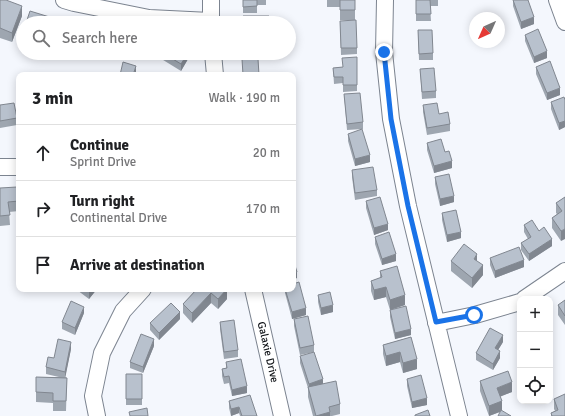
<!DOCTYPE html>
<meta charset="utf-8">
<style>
body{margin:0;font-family:Signika,sans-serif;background:#f2f2f2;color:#202124}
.controls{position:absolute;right:12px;bottom:12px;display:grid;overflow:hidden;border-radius:8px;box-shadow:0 2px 10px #0003}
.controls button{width:36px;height:36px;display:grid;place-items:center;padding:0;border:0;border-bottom:1px solid #e0e0e0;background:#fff;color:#202124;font:20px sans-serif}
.compass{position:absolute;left:469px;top:12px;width:36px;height:36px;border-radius:50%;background:#fff;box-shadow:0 2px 10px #0003;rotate:225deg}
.stop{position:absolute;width:12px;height:12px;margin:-9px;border:3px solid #1a73e8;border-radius:50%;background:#fff}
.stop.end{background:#1a73e8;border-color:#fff;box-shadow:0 1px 4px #0008}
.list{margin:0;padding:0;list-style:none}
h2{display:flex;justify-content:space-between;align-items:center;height:52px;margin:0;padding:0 16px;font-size:17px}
h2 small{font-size:13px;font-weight:400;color:#757577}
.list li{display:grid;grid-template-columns:26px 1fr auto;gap:12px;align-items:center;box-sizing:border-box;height:56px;padding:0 16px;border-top:1px solid #e0e0e0}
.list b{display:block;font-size:15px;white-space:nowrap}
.list p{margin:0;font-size:13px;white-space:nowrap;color:#757577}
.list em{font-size:13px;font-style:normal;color:#757577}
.icon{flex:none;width:22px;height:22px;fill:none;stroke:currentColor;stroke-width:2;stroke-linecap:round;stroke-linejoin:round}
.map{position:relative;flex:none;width:565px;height:416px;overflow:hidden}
.search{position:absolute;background:#fff;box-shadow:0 2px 10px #0003;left:16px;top:16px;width:280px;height:44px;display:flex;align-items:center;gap:10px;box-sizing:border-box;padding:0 14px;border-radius:22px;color:#757577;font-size:15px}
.panel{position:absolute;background:#fff;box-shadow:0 2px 10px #0003;left:16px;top:72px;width:280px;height:220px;border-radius:8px}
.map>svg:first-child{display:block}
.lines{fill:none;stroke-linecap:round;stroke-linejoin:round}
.minor-casing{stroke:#7c8490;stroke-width:18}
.minor{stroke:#fff;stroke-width:16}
.wall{fill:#9ea6b0}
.shaded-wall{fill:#818790}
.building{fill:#b8c1cd;stroke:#818790}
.route{stroke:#1a73e8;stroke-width:5}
.labels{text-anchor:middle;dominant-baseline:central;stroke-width:3;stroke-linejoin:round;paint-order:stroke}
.street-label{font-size:11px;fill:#0e1115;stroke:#fff}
</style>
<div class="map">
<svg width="565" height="416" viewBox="0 0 565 416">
<rect width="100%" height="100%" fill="#f4f7fd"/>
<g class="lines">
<!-- minor casing -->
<g class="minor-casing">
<path id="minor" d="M64 0 74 3 149 18 210 21
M385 0 384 52 391 119 408 206 459 416
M557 0 565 22
M211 23V0
M213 53 215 75
M0 167H19
M253 289 282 416
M524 299 565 271
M436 323 475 315 520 302
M97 416 93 396 102 353 123 311 143 289"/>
</g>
<!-- minor -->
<use href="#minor" class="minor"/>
</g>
<!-- wall -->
<path class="wall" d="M0 0 22 16 12 42 0 38Z
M243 0H266V5H257V13H243Z
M327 0H355V20H340V7H327Z
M416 0H438V6H430L431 21H416Z
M513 0 534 24 521 29 513 6Z
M340 21 357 48V54L341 55Z
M418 30 433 53V60H419Z
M525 35 547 58 534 63 525 41Z
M110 53H135L134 57Z
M155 53H188V59L181 71 155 55Z
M357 57V91L343 92V83L334 84 333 68 343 67Z
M536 67 560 95 547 100 536 74Z
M420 69 436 91V98L422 99Z
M344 94 363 122V129L347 130Z
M565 100V127L559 130 551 109V102Z
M0 105 17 118V125L0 128Z
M423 105 439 114 450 124V131L427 135 423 112Z
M348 134 370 162 355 166 348 141Z
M427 143 445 152 452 168 434 173 427 150Z
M352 170 377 190V196L355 200 352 177Z
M435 177 454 202 440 206 435 184Z
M0 188 19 201V211L9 212 10 225 0 226Z
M565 197 561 241 552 228V218L557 214 556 213V203Z
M366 201 388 230 374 235 366 208Z
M442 213 461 238 447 242 442 220Z
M524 225 539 231 552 246 529 261 521 250V243L528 239 524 232Z
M375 237 396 261 382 265 375 244Z
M490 258 524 267 495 278 490 265Z
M451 261 483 275 472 288 451 271Z
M380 271 405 305 390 310 386 297 374 300 371 291V281L380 278Z
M77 289H97L89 299 77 290Z
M197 289H227V299L218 309 211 303 192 323 183 313V304Z
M285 289H293L306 315 292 319 285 293Z
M318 295 333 312 321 315 318 302Z
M565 300V325L558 315V305Z
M390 310 411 335 395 339 390 317Z
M84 313 75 335 62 329V322Z
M180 319 159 340 150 330V323Z
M294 319 314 345V352L300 355 294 326Z
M220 322 238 350V357L224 359 220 329Z
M411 337 417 369 403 373 400 362 386 366 383 354V345Z
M503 342 498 350 500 358 493 370 476 360V353Z
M154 346 143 373 130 368V362Z
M71 349 65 377 67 378 66 411H53V403L36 402V377H59L46 374V367L54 358Z
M300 356 323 384 340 404V414L332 416H313L308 397V388L300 363Z
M226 362 247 393 232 396 229 383 224 384 222 376V369L226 368Z
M126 374H142V405H126Z
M407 379 427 405 412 408 407 386Z
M480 381 512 392 500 396 502 411 500 412 489 416 480 391Z
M554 399 565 416H551V413L555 411 554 409Z
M229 401 257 416H240L239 413 231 416 229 408Z"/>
<!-- shaded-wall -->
<path class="shaded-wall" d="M22 6V16L12 42V33Z
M534 17V24L521 29V22Z
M547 51V58L534 63V57Z
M188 53V59L181 71V64Z
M136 66V72L135 75H133Z
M560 88V95L547 100V93Z
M565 121V127L559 130V123Z
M370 155V162L355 166V159Z
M452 161V168L434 173V166Z
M454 196V202L440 206V199Z
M388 224V230L374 235V228Z
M565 229V239L561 241V231Z
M461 232V238L447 242V235Z
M552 239V246L529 261V254Z
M396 254V261L382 265V259Z
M477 254V264L474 259Z
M524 260V267L495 278V271Z
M483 265V275L472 288V278Z
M297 272V278L293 280V273Z
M386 287V297L374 300V290Z
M89 289H97L89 299Z
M227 289V299L218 309V299Z
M211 293V303L192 323V313Z
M405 295V305L390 310V300Z
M333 305V312L321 315V308Z
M84 307V313L75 335V328Z
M306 308V315L292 319V312Z
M180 312V319L159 340V333Z
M411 329V335L395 339V333Z
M503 335V342L495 355V348Z
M154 339V346L143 373V367Z
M71 342V349L65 379V372Z
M500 351V358L493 370V364Z
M400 352V362L386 366V356Z
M417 359V369L403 373V363Z
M323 379V386L309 390V384Z
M512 382V392L497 398V388Z
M247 386V393L232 396V390Z
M427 398V405L412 408V402Z
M502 401V411L489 416V406Z
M239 407V413L231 416V409Z
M330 412V416H316Z"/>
<!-- building -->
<path class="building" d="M0 0H6L22 6 12 33 0 28Z
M243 0H257V6L243 7Z
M340 0H355V10H340Z
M416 0H430L431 14H416Z
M513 0H528L534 17 521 22Z
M30 11 56 19 55 23H26Z
M243 16H269V23H243Z
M356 20 357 48H341L340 21Z
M538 29 547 51 534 57 525 35Z
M418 30H432L433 53 419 54Z
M163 53H188L181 64Z
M357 57V85H343V77H334L333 68 343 67 342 58Z
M242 59H258L259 75H243Z
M550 61 560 88 547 93 536 67Z
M123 62 136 66 133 75H120Z
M434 68 436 91 422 92 420 69Z
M360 93 363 122 347 124 344 94Z
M564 97 565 100V121L559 123 551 102Z
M14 103 17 118 0 121V105Z
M437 103 439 114 448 112 450 124 427 128 423 105Z
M362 129 370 155 355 159 348 134Z
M441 139 445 152 449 151 452 161 434 166 427 143Z
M373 167 377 190 355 193 352 170Z
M449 174 454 196 440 199 435 177Z
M17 187 19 201 8 202 10 215 0 216V188Z
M380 197 388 224 374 228 366 201Z
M565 197V229L561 231 552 218 562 211 556 203Z
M456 210 461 232 447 235 442 213Z
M532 220 539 231 544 227 552 239 529 254 521 243 531 237 524 225Z
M389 232 396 254 382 259 375 237Z
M464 244 477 254 474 259 483 265 472 278 451 261Z
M519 247 524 260 495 271 490 258Z
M293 259 297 272 293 273Z
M397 266 405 295 390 300 386 287 374 290 371 281 382 277 380 271Z
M299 282 306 308 292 312 285 289H293V284Z
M197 289H227L218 299 211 293 192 313 183 304Z
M330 292 333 305 321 308 318 295Z
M565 300V316L558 305Z
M71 301 84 307 75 328 62 322Z
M171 303 180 312 159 333 150 323Z
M406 306 411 329 395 333 390 310Z
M308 316 314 345 300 348 294 319Z
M234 320 238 350 224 352 220 322Z
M490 328 503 335 495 348 500 351 493 364 476 353Z
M141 334 154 339 143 367 130 362Z
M411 337 417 359 403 363 400 352 386 356 383 345Z
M58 339 71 342 65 372 46 367 48 357 54 358Z
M314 352 323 379 309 384 300 356Z
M241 359 247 386 232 390 229 376 224 377 222 369 227 368 226 362Z
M508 371 512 382 497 388 502 401 489 406 480 381Z
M126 374H142V399H126Z
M421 375 427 398 412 402 407 379Z
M36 377 67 378 66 401H53V393L36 392Z
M336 381 340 404 329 407 330 412 316 416 308 387Z
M565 394V416H552L551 413 558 410 554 399Z
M250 395 257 416H242L239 407 231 409 229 401Z
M147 408 148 416H130L129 412Z
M428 410 430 416H415V415Z
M501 410 511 416H498Z"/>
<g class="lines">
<!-- route -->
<path class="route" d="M384 52 391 119 408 206 436 322 474 315"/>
</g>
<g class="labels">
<!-- street labels -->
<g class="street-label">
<text transform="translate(268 352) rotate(77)">Galaxie Drive</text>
</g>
</g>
</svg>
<div class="controls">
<button>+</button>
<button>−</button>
<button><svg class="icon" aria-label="locate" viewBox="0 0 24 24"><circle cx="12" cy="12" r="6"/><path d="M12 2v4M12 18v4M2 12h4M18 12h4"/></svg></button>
</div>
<svg class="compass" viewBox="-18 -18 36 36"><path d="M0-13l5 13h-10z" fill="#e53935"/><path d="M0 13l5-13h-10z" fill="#757577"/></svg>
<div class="stop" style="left:474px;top:315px"></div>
<div class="stop end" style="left:384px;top:52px"></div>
<div class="search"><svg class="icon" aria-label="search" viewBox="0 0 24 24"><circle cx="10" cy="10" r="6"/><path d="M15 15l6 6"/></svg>Search here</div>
<section class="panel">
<h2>3 min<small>Walk · 190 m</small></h2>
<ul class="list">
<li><svg class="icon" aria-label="ahead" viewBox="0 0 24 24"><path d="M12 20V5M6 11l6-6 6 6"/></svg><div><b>Continue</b><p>Sprint Drive</p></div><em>20 m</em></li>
<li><svg class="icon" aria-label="right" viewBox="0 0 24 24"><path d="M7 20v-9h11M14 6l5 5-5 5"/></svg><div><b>Turn right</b><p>Continental Drive</p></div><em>170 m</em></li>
<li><svg class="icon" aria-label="arrive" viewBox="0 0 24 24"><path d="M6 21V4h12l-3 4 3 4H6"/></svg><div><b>Arrive at destination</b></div></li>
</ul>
</section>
</div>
